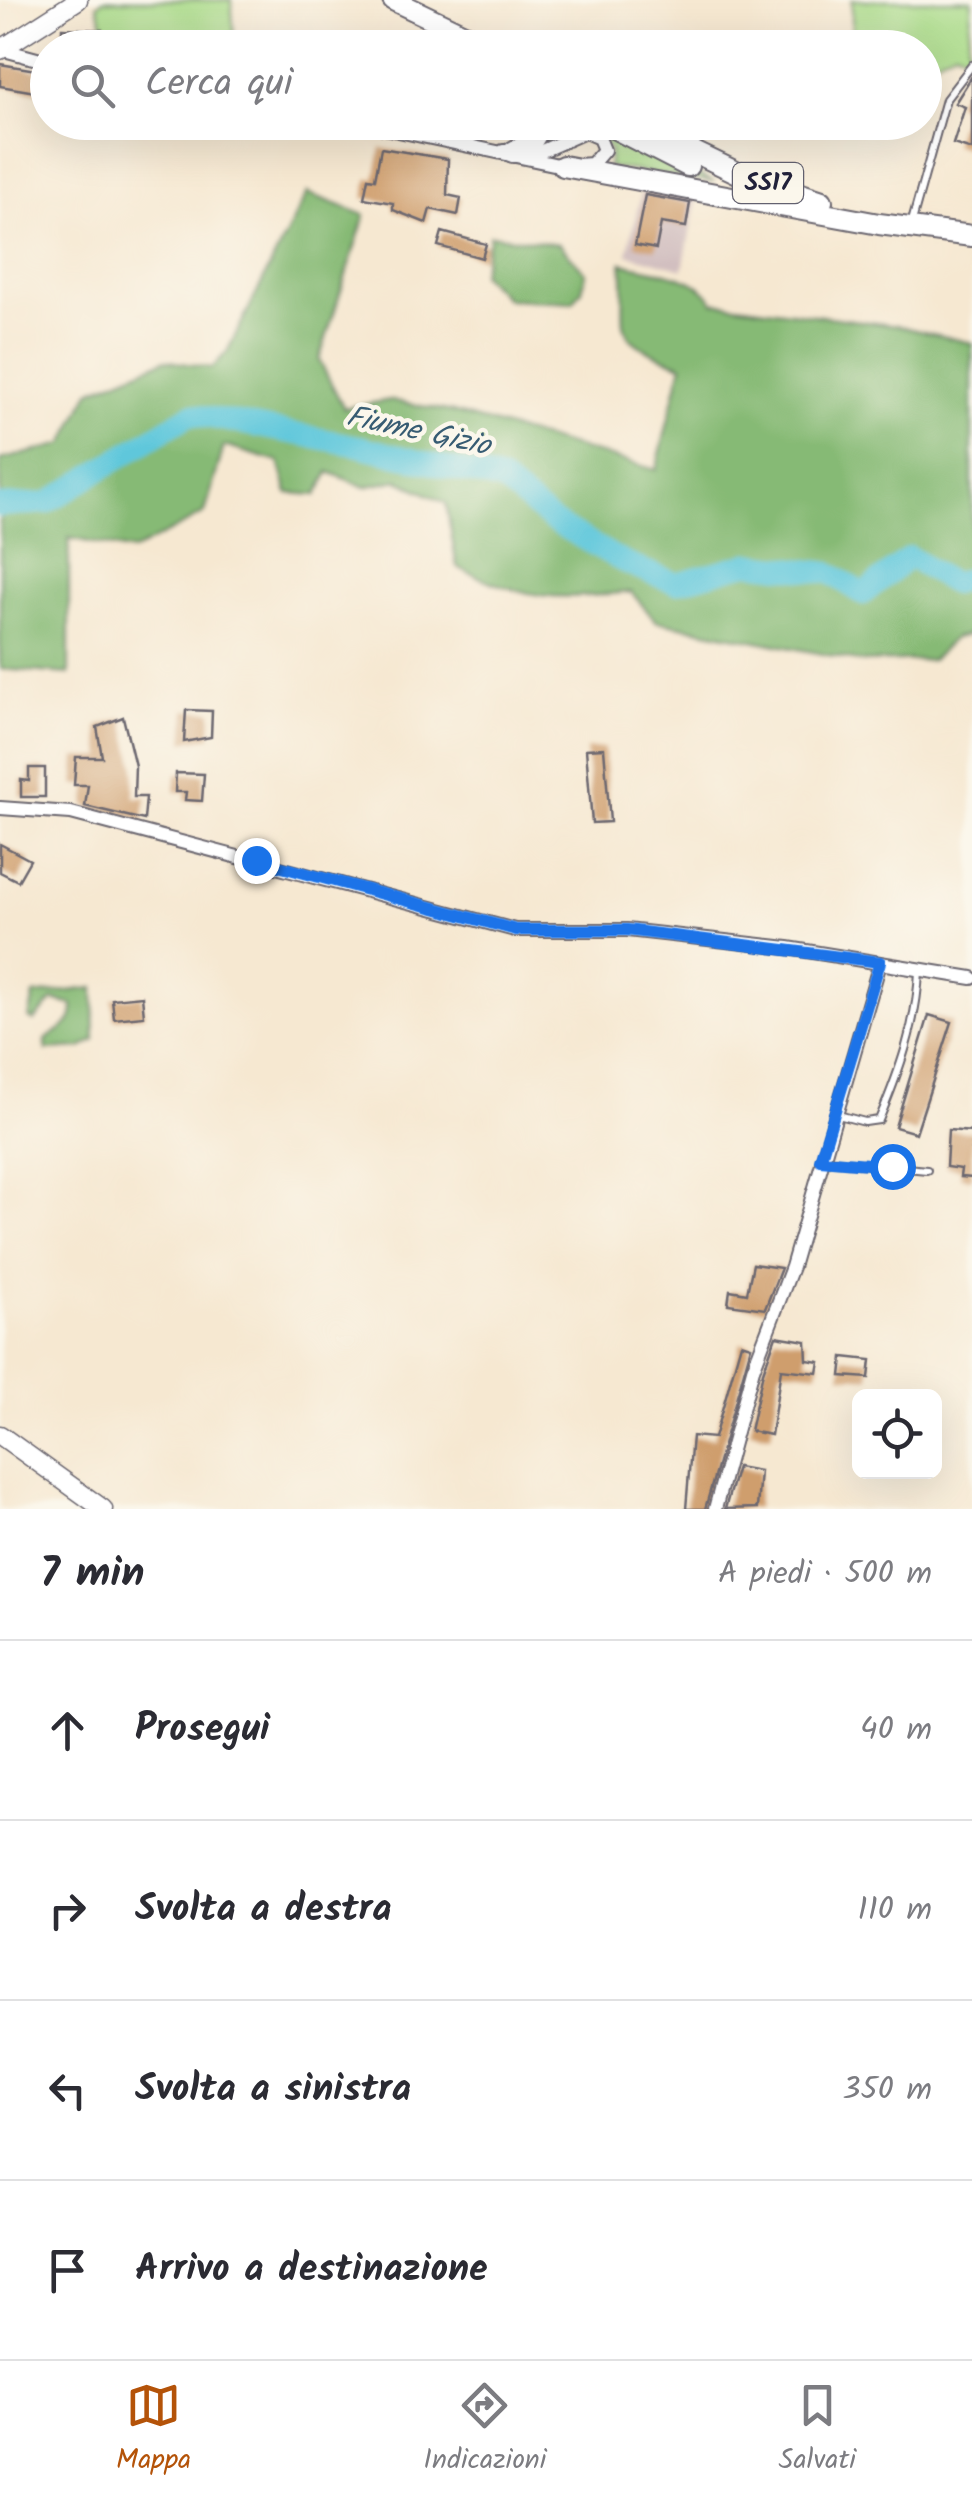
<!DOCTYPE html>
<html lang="it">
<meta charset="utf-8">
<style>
body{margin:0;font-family:Kalam,sans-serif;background:#f7f7f7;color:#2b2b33}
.controls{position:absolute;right:30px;bottom:30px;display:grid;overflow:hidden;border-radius:15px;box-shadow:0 10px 40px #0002}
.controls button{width:90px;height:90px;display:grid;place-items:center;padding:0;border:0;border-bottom:2px solid #e1e1e2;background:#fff;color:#2b2b33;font:50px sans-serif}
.stop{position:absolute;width:30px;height:30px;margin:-22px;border:8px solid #1a73e8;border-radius:50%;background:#fff}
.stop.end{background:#1a73e8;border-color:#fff;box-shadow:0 2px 10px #0008}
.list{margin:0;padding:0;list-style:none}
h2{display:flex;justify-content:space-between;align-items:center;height:130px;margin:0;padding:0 40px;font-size:42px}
h2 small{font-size:32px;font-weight:400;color:#7c7c81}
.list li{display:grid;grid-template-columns:65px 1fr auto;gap:30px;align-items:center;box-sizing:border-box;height:180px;padding:0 40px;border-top:2px solid #e1e1e2}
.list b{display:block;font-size:38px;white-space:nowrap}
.list em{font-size:32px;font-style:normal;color:#7c7c81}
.icon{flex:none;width:55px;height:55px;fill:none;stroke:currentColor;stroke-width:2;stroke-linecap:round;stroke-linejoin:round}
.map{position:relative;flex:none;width:972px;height:1509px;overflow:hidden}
.search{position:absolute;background:#fff;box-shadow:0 10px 40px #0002;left:30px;right:30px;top:30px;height:110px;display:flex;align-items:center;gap:25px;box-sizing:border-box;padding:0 35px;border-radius:55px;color:#7c7c81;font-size:38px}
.sheet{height:850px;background:#fff}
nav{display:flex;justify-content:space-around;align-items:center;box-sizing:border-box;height:140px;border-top:2px solid #e1e1e2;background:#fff;font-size:28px;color:#7c7c81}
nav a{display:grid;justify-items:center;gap:5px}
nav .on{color:#b45309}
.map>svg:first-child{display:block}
.industrial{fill:#d2bfc0}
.green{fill:#a9da88;stroke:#667e62;stroke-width:2.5}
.forest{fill:#86ba74;stroke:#546e58;stroke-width:2.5}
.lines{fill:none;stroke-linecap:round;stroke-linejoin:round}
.river{stroke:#5ec7db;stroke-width:22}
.building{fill:#cf9e6d}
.lane-casing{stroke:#6c6770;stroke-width:10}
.street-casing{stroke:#6c6770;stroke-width:16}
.secondary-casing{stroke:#6c6770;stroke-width:21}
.primary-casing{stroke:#6c6770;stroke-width:24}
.lane{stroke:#fff;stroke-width:6}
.street{stroke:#fff;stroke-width:12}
.secondary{stroke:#fff;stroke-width:18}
.primary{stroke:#fff;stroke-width:20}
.route{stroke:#1a73e8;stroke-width:12}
.labels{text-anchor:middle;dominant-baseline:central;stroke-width:9;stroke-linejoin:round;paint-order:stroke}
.shield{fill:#fbf7ec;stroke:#636270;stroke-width:2.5}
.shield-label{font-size:25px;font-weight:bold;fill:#22223b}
.water-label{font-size:30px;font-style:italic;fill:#375c73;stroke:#fbf7ec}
</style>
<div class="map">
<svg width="972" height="1509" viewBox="0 0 972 1509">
<rect width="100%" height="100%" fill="#fbf7ec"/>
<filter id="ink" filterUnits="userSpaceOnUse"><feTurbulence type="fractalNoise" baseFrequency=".01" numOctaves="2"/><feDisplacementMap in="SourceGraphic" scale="20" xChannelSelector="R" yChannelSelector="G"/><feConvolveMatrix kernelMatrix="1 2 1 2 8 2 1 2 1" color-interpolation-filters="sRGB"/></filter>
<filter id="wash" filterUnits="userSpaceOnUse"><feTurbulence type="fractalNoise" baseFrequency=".0048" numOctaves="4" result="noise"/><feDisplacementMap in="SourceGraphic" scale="40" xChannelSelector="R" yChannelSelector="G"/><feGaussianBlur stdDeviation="2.25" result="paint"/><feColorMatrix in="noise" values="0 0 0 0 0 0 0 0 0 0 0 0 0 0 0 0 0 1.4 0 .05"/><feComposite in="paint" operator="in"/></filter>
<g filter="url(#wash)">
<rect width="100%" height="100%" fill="#f6e8d1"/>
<!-- industrial -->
<path class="industrial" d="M643 185 697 197 683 269 627 254Z"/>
<!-- green -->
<path class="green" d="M103 0H231L235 47H105V30L97 5Z
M852 0H972L968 45 972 57 955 50 925 65 924 48H852Z
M548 123H591L714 182 608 167 610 152 598 131 539 148Z"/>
<!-- forest -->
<path class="forest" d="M307 193 365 215 319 360 344 408 390 400 453 412 656 470 682 365C604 335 629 334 622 263 648 270 701 274 713 302L898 326 972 343V634L954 638 932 660 863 662 656 621 631 592C557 600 526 601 457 567L446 503 398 480 365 487 329 472 317 495 288 493 279 462 224 446 205 513 133 551 69 538V674L0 669V460L64 444 90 391 164 360 212 368 227 352Z
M490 235 559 244 586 273 582 290 573 302 507 299 481 274Z
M94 988 95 1040 81 1048 46 1050V1040C60 1027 74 1027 73 1005L53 1000 34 1021 29 1018 34 995Z"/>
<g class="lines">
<!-- river -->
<path class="river" d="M0 506 47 503 191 414 359 446 502 481 552 521 625 563 676 583 748 563 830 573 863 594 910 557 953 584 972 577"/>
</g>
<g id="blocks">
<!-- building -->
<path class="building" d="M62 28 102 30 101 48H61Z
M0 64 48 72 47 94 0 86Z
M972 76V150L953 144 965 107 955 103Z
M381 148 448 159 447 195 461 198 458 215 430 209 426 223 393 210V203L364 198 368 178 375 179Z
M645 195 690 203 686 227 661 223 656 249 635 245Z
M442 232 486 244 482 258 438 246Z
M186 710 212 711 211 737 184 742Z
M123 717 135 766 134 797H146L144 820 85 806 88 785H74L76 757H102L97 727Z
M604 748 610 822 592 823 586 749Z
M29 768H45V797H21V780L29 781Z
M176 773 204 774 202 801 185 800 186 792H175Z
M0 844 30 860 18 881 0 872Z
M142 996 144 1016 114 1019 112 999Z
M929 1015 952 1022 916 1133 895 1127Z
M948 1130 972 1132V1178L960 1177 961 1169 946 1167Z
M753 1264 781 1268 765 1309 728 1304 730 1290 747 1293Z
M776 1336 806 1341 807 1360 820 1362 818 1373 781 1369 771 1435 750 1431 763 1372Z
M741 1343 751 1346 705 1509H686L692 1436 714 1438Z
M843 1357 871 1360 869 1378 841 1376Z
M737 1467 760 1471 757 1508 725 1509Z"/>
</g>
</g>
<g filter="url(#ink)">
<use href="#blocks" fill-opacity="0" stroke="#6c6770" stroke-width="2.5"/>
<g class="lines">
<!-- lane casing -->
<g class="lane-casing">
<path id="lane" d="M911 225 946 99 972 65
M838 1115 865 1122 879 1120C899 1072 917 1023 919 971
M822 1160 927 1170"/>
</g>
<!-- street casing -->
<g class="street-casing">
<path id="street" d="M4 50 48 62
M356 122 563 166 592 164 604 150 599 138 585 132 542 151H503
M0 808 71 813 515 930H627L788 948 972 978
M715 1509 753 1369 792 1267 880 963"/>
</g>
<!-- secondary casing -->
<g class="secondary-casing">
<path id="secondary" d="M0 50 78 0
M0 1435 103 1509"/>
</g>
<!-- primary casing -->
<g class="primary-casing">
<path id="primary" d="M393 0 493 48
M602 122 688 166
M632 122 738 173 822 201
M513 152 532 141 544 122
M563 166 879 224 972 236"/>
</g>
<!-- lane -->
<use href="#lane" class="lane"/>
<!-- street -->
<use href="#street" class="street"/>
<!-- secondary -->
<use href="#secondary" class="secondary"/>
<!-- primary -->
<use href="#primary" class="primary"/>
</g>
</g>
<g class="lines" filter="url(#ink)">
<!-- route -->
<path class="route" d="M256 860 516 930H627L880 962 820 1160 892 1166"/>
</g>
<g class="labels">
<!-- shield labels -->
<rect class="shield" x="733" y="163" width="70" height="40" rx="8"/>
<g class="shield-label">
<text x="768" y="183">SS17</text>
</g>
<!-- water labels -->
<g class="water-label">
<text transform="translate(418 432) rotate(12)">Fiume Gizio</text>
</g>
</g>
</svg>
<div class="controls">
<button><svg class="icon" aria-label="locate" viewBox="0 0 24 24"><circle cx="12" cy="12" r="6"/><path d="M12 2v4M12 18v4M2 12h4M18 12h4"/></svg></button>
</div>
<div class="stop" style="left:892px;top:1166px"></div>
<div class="stop end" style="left:256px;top:860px"></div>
<div class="search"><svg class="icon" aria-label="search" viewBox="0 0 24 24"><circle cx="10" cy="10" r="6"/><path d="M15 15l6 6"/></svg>Cerca qui</div>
</div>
<section class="sheet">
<h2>7 min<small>A piedi · 500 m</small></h2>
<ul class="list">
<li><svg class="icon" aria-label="ahead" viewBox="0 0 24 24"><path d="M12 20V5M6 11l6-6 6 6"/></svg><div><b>Prosegui</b></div><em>40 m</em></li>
<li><svg class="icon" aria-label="right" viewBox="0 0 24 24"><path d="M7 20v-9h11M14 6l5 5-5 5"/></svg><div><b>Svolta a destra</b></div><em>110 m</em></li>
<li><svg class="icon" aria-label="left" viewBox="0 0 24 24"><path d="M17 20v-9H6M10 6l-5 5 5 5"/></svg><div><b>Svolta a sinistra</b></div><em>350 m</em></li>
<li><svg class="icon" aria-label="arrive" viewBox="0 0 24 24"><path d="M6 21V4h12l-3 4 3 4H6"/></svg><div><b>Arrivo a destinazione</b></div></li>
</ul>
</section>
<nav>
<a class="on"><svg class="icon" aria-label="map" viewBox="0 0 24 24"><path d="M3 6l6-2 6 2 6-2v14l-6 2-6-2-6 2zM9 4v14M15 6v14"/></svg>Mappa</a>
<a><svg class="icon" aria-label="directions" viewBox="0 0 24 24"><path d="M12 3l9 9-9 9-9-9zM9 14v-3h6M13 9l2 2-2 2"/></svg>Indicazioni</a>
<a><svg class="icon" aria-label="saved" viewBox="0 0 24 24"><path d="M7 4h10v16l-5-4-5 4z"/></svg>Salvati</a>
</nav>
